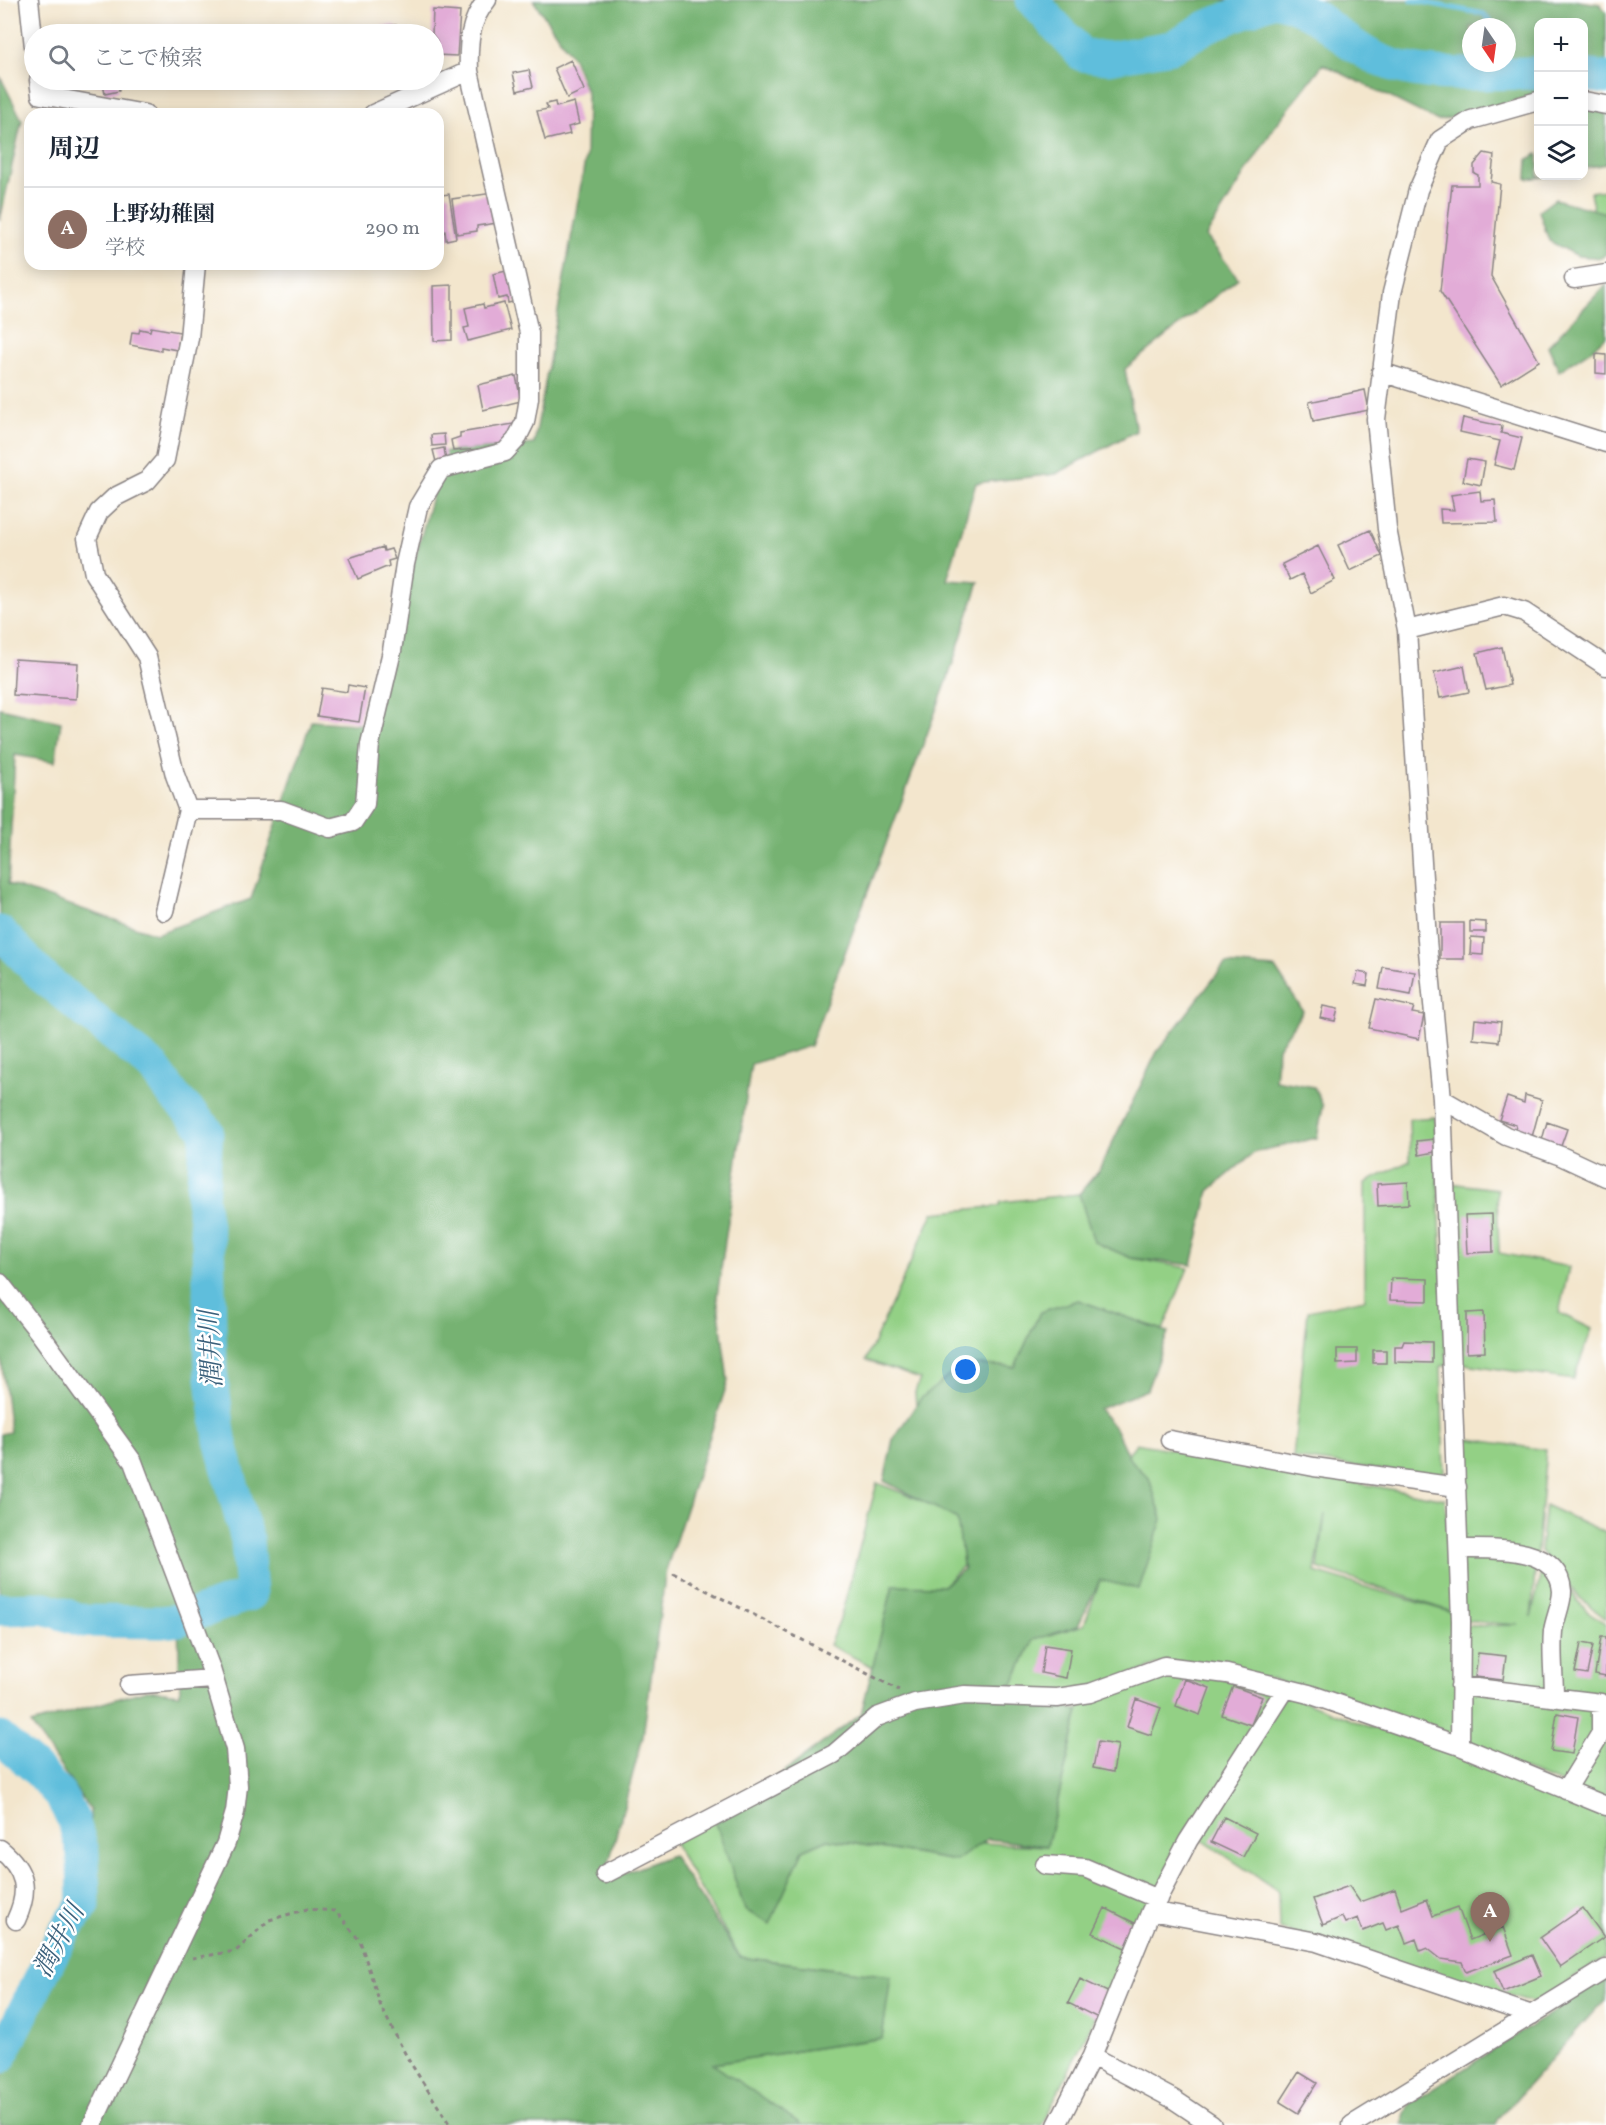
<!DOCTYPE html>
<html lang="ja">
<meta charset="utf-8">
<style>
body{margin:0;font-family:Vollkorn,"Noto Serif JP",serif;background:#f6f6f7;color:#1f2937}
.controls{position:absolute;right:18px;top:18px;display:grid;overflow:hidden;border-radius:12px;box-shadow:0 3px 15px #0003}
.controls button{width:54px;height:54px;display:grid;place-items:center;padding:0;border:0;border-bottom:2px solid #e0e1e3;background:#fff;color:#1f2937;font:30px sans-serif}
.compass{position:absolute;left:1462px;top:18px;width:54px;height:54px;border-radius:50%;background:#fff;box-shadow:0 3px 15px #0003;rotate:167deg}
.you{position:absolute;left:966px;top:1370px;width:21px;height:21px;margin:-15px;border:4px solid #fff;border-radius:50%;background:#1a73e8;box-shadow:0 0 0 9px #1a73e833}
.badge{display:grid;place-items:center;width:39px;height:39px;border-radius:50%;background:#ea580c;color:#fff;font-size:20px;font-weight:700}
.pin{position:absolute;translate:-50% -50px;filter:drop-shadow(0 2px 3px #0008)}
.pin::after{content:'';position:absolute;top:32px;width:21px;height:18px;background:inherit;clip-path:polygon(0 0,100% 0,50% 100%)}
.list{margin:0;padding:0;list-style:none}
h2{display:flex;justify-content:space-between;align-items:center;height:78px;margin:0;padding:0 24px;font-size:26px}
h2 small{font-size:20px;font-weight:400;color:#747a83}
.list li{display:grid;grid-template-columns:39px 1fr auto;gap:18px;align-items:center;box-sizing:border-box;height:84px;padding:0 24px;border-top:2px solid #e0e1e3}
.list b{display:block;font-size:22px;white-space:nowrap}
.list p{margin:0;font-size:20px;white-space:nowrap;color:#747a83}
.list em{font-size:20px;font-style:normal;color:#747a83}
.icon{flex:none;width:33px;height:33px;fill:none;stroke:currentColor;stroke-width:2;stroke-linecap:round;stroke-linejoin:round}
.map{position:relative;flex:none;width:1606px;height:2125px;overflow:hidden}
.search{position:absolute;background:#fff;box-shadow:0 3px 15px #0003;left:24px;top:24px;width:420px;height:66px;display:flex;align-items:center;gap:15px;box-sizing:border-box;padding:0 21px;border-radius:33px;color:#747a83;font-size:22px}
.panel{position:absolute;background:#fff;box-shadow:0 3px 15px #0003;left:24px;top:108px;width:420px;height:162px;border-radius:18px}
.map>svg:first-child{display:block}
.green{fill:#93d085;stroke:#5a7960;stroke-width:1.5;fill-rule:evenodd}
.forest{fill:#76b272;stroke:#4c6a56;stroke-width:1.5;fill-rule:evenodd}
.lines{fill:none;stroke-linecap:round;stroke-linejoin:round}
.stream{stroke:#5ebedc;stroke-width:5}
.river{stroke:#5ebedc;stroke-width:33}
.building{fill:#e2acd7}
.minor-casing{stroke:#8a8484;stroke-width:21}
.path{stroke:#8a8484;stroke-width:3;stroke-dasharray:4.5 4.5;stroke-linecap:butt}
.minor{stroke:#fff;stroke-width:18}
.labels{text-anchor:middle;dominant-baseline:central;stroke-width:5;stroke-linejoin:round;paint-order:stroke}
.water-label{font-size:26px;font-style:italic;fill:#3a607b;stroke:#fff}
</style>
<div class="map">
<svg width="1606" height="2125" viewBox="0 0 1606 2125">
<rect width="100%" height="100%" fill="#fff"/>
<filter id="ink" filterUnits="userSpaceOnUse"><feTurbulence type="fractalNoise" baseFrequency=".0167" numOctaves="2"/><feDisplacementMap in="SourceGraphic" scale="12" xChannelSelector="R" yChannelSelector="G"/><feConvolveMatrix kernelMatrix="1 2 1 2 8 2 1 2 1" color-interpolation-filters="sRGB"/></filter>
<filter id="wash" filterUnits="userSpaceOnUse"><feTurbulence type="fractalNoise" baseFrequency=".008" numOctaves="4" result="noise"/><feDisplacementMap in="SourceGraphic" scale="24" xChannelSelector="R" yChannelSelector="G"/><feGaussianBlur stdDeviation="1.35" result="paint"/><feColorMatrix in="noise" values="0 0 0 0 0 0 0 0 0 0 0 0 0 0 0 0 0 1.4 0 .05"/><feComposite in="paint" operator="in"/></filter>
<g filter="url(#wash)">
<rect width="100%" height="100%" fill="#f3e6cd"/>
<!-- green -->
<path class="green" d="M1606 190V214L1594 212 1590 192Z
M1435 1117 1447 1365 1441 1366 1444 1478 1293 1458 1308 1311 1365 1299V1183L1410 1161 1409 1119Z
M1449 1183 1497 1189 1499 1253 1569 1267 1559 1313 1592 1329 1573 1380 1459 1363Z
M1079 1194 1099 1244 1131 1258 1188 1268 1163 1330 1078 1300 1040 1312 1015 1367 964 1365 916 1406 915 1392 920 1379 866 1360 933 1213 999 1206 1001 1202Z
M1455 1437 1546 1450 1531 1618 1544 1559 1586 1610 1606 1624V1800L1460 1746V1741L1271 1679 1167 1661 1091 1691 1177 1667 1283 1693 1367 1726 1517 1770 1606 1808V1957L1536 2003 1279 1929 1278 1891 1193 1834 1145 1916 1042 2125H802L712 2064 882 2038 890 1976 740 1957 672 1840 718 1815 745 1910 770 1923 803 1850 828 1839 949 1860 982 1843 1047 1846 1083 1694 1010 1691 1033 1640 1084 1625 1100 1580 1139 1588 1161 1514 1144 1474 1125 1460 1136 1443 1445 1499 1455 1613 1318 1568 1325 1514 1315 1572 1460 1615ZM1461 1621 1519 1625 1466 1626 1461 1729Z
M877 1483 958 1515 963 1566 943 1586 877 1669 829 1645 840 1619Z
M1545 1505 1606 1533V1619L1579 1597 1540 1551Z"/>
<!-- forest -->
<path class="forest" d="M533 0H1571L1600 4 1606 12V92L1584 90V22H1538V95L1438 121 1323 64 1273 129 1206 236 1238 278 1125 369 1136 431 1056 474 976 483 947 580 979 582 947 681 810 1046 751 1064 717 1296 728 1381 666 1570 643 1736 604 1881 672 1855 740 1957 891 1976 882 2038 713 2064 802 2125H0V2082L41 1994 93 1902 90 1810 31 1724 147 1690 180 1694 178 1620 0 1600V1434L10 1432 0 1349V708L61 722 55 762 15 755 8 884 156 934 251 899 311 721 370 725 444 452 534 444 586 156 587 94 573 58ZM1471 27H1507V63H1471Z
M0 76 22 120 0 220Z
M1584 109 1606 111V164L1584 168Z
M1538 154V176H1553L1527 179 1528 159Z
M1555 199 1606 213V254L1601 258 1578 256 1549 241 1539 211Z
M1606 285V336L1591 350 1559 371 1548 346Z
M1225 964 1275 968 1303 1011 1278 1048 1275 1080 1314 1087 1323 1106 1317 1138 1255 1152 1209 1191 1192 1265 1131 1258 1094 1242 1079 1194 1099 1170 1157 1052Z
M1078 1300 1168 1332 1147 1390 1099 1409 1115 1428 1129 1458 1149 1478 1162 1519 1139 1589 1100 1580 1078 1626 1033 1640 1007 1696 1079 1710 1047 1846 987 1839 956 1861 828 1839 803 1850 770 1924 745 1910 716 1823 861 1714 893 1585 943 1586 964 1569 957 1519 884 1481 893 1439 921 1398 964 1364 1015 1367 1040 1312Z
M1606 1978V2001L1596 2009 1499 2118 1496 2125H1401L1409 2104Z"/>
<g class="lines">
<!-- stream -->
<path class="stream" d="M1412 0 1484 14 1494 27
M1503 63V73"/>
<!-- river -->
<path class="river" d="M1032 0 1082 55 1108 58 1172 47 1208 26 1274 0
M1275 0C1321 11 1330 32 1366 53 1417 83 1482 72 1538 73
M1584 75 1606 78
M0 932 45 979 155 1069 174 1096 207 1130 202 1199 208 1240 211 1371 220 1440 247 1540 251 1594 179 1620 161 1622 84 1621 45 1608 0 1609
M0 1738 35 1768 60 1795 73 1819 83 1852 84 1905 63 1933 0 2058"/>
</g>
<g id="blocks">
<!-- building -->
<path class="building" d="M433 10 460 12 457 56 436 55 437 41 432 34Z
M396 25 397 34H382L381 26Z
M571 60 584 90 567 98 554 68Z
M529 70 533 87 517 91 513 73Z
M94 80H117L119 91 105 94 103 84 95 85Z
M383 80H399V83L383 84Z
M555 102 556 107 574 102 579 124 568 127 570 134 545 140 537 111 548 109 546 104Z
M1484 153 1494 155 1491 182 1500 184 1491 276 1539 361 1501 385 1440 291 1452 185H1478V175L1474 173V165Z
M438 178 442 195 449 194 456 238 446 240 445 231 438 232Z
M493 193 497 223 477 226V231L457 234 452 199Z
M511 270 517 301 508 303 507 297 498 299 493 274Z
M452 285V340L434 341 433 286Z
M504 303 511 330 468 341 464 328 469 327 465 308 483 304 484 308Z
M151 327 180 332 177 350 161 347V351L130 345 132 332 139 333 140 329 150 331Z
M1596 354 1606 355V374L1596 373Z
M516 376 521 401 483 410 478 385Z
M1365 390 1369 410 1313 421 1309 402Z
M1463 418 1502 426 1501 433 1522 438 1514 470 1494 465 1500 441 1460 432Z
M513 424 515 430 507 447 453 451 451 440 460 437V433Z
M444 434 445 445 432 446 431 435Z
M444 448 446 461 436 462 433 450Z
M1467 459 1485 462 1481 485 1463 481Z
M1480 491 1481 501 1495 500 1497 522 1441 523 1440 509 1454 510 1451 495Z
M1370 530 1382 556 1350 571 1338 545Z
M1318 546 1335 580 1311 593 1302 574 1290 580 1282 564Z
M383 547 384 551 391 549 395 559 388 561 389 566 358 579 349 558Z
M1502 647 1510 685 1486 690 1477 653Z
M15 659 78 663 76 699 13 695Z
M1464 666 1469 692 1440 698 1434 673Z
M348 685 365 688 359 722 317 716 322 688 347 692Z
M1470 921 1486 922V932H1470Z
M1440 923H1464V959H1440Z
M1471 937 1484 938 1483 955 1470 954Z
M1383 967 1415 972 1411 995 1379 989Z
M1358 972 1369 974 1367 986 1355 984Z
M1376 999 1414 1007 1412 1013 1424 1015 1419 1039 1369 1028Z
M1323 1006 1338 1009 1335 1021 1320 1018Z
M1475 1019 1501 1022 1499 1042 1473 1039Z
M1525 1095 1542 1100 1532 1137 1515 1131 1516 1125 1499 1120 1507 1097 1524 1103Z
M1547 1122 1567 1129 1561 1146 1542 1140Z
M1434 1139 1435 1152 1419 1155 1417 1141Z
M1408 1182 1409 1204 1378 1206 1377 1184Z
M1492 1214 1493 1252 1467 1253 1465 1215Z
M1391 1278 1428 1279V1301L1390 1300Z
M1484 1312 1485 1352 1467 1353V1313Z
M1404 1341 1432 1342V1363L1395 1362V1346H1402Z
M1337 1349H1357V1363L1337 1364Z
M1373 1350H1386V1363H1373Z
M1601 1637H1606V1676L1595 1674Z
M1581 1643 1593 1645 1587 1674 1575 1672Z
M1045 1645 1071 1649 1066 1678 1041 1673Z
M1478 1653 1506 1656 1503 1680 1475 1677Z
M1185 1679 1210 1688 1200 1715 1176 1706Z
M1233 1686 1262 1697 1251 1725 1222 1715Z
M1136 1699 1161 1708 1151 1735 1127 1727Z
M1557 1713 1578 1717 1572 1754 1551 1751Z
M1098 1742 1118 1745 1113 1772 1093 1768Z
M1224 1817 1256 1833 1243 1857 1211 1842Z
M1349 1886 1360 1902 1395 1889 1402 1909 1427 1899 1433 1916 1458 1907 1470 1940 1503 1927 1513 1955 1466 1972 1462 1962 1441 1959 1427 1948 1420 1951 1416 1939 1406 1943 1399 1925 1386 1930 1383 1923 1363 1931 1358 1918 1345 1923 1342 1917 1323 1925 1313 1899Z
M1105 1908 1137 1924 1125 1948 1093 1933Z
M1583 1908 1604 1937 1560 1967 1540 1938Z
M1532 1955 1541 1976 1503 1992 1494 1971Z
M1080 1979 1112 1994 1100 2019 1068 2003Z
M1299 2072 1317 2083 1298 2113 1280 2102Z"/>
</g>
</g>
<g filter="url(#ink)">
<use href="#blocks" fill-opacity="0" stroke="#8a8484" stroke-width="1.5"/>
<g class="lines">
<!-- minor casing -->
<g class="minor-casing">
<path id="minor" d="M29 0 34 47
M39 80 41 95 145 114
M1584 101 1606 105
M373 114 469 71
M1574 279 1606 274
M1381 372 1606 443
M1407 630 1504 606 1524 612 1606 666
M188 810H281L330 828 353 822 365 804 370 744 392 651 405 564 418 507 441 469 505 452 516 440 525 422 529 398V333L469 71C468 45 469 21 487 0
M164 911 188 810 175 775 147 657 94 574 87 538 99 512 115 497 147 481 165 460 189 338 196 264
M1442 1099 1506 1136 1561 1156 1606 1177
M0 1283 41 1335 133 1462 211 1669 235 1749 238 1786 235 1812 226 1843 92 2125
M1170 1440 1314 1467 1457 1487
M1459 1549C1492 1549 1559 1545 1562 1591 1562 1604 1555 1618 1553 1631 1551 1652 1554 1675 1554 1696
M129 1685 213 1679
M1460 1686 1601 1703V1733L1566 1790
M1460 1746 1461 1621 1442 1099 1427 940 1407 630 1387 529 1376 419 1392 293 1418 190 1440 140 1471 120 1538 101
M0 1849C26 1870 30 1890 16 1920
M1045 1865 1085 1868 1158 1899
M605 1874 834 1754 877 1717 915 1703 965 1695 1057 1698 1090 1693 1164 1666 1227 1674 1309 1694 1460 1746 1606 1806
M1151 1911 1188 1841 1283 1693
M1092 2056 1151 1911 1317 1942 1532 2015
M1057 2125 1092 2056 1173 2099 1212 2125
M1352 2125 1606 1969"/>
</g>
<!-- path -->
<path class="path" d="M673 1573 899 1690
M192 1958 236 1951 269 1920 307 1909 336 1911 360 1941 381 2007 408 2059 450 2125"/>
<!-- minor -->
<use href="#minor" class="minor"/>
</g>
</g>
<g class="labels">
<!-- water labels -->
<g class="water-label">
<text transform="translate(212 1349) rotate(-93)">潤井川</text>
<text transform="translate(60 1941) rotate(-62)">潤井川</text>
</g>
</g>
</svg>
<div class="controls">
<button>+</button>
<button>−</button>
<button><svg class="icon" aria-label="layers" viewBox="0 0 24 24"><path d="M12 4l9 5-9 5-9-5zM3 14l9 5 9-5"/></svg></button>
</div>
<svg class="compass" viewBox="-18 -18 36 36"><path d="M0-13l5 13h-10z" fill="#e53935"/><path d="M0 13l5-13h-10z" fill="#747a83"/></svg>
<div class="you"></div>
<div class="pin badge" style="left:1490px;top:1942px;background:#8d6e63">A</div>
<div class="search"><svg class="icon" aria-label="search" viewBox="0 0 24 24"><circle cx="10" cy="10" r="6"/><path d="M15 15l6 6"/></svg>ここで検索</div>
<section class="panel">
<h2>周辺<small></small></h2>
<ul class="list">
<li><span class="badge" style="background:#8d6e63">A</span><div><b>上野幼稚園</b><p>学校</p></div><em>290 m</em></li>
</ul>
</section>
</div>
